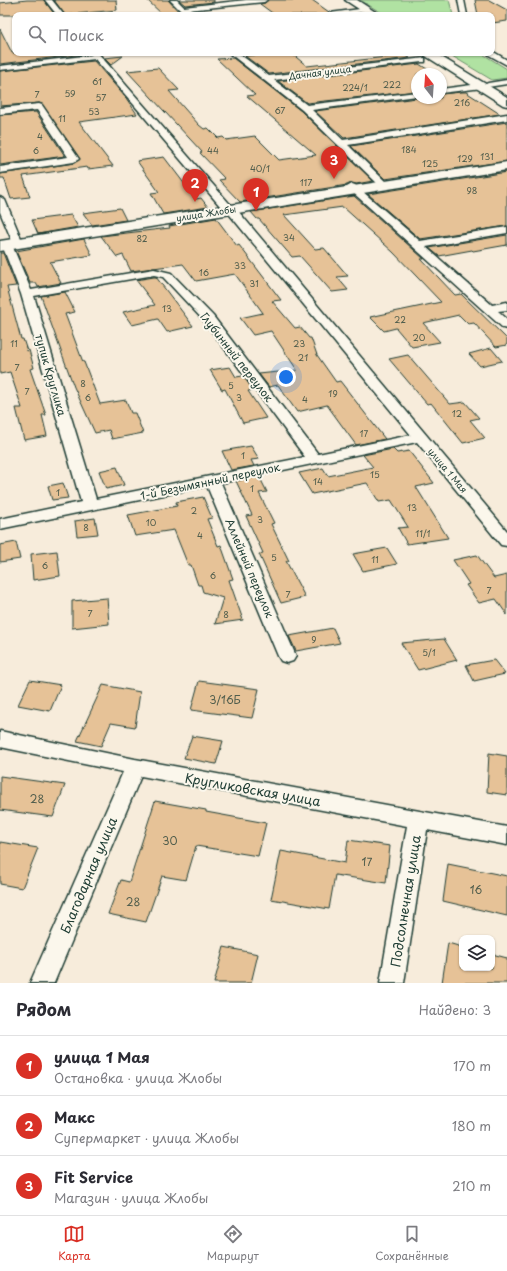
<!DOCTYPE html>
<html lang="ru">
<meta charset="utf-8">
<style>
body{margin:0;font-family:"Playpen Sans",sans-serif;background:#f7f7f7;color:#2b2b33}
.controls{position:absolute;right:12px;bottom:12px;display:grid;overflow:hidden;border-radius:8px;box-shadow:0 1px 3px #0004}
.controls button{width:36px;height:36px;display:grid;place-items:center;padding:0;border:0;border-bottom:1px solid #e1e1e2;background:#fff;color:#2b2b33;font:20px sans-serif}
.compass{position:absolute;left:411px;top:68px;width:36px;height:36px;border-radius:50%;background:#fff;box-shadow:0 1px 3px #0004;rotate:343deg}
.you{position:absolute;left:286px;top:377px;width:14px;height:14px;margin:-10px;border:3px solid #fff;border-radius:50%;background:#1a73e8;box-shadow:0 0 0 6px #1a73e833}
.badge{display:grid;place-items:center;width:26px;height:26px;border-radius:50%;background:#d93025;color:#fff;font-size:13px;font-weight:700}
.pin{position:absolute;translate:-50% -33px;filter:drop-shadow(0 1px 2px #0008)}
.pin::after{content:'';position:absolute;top:21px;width:14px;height:12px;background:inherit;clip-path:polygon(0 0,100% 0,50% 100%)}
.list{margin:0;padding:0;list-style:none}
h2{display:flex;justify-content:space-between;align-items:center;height:52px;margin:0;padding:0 16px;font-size:17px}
h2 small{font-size:13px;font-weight:400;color:#7c7c81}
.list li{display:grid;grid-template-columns:26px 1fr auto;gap:12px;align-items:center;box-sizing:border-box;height:60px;padding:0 16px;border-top:1px solid #e1e1e2}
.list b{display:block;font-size:15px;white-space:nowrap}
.list p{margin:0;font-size:13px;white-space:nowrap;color:#7c7c81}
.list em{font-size:13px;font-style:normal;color:#7c7c81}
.icon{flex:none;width:22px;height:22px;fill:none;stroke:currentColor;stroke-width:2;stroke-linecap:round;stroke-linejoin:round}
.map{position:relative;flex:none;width:507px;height:983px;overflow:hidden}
.search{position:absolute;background:#fff;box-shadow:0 1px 3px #0004;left:12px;right:12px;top:12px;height:44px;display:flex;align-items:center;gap:10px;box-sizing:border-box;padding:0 14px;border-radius:8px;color:#7c7c81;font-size:15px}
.sheet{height:232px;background:#fff}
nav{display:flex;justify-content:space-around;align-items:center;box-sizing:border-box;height:56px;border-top:1px solid #e1e1e2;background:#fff;font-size:11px;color:#7c7c81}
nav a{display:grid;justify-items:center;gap:2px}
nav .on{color:#d93025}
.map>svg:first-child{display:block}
.green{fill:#b0e2a2;stroke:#68906b}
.building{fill:#e6c297;stroke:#1f3d34}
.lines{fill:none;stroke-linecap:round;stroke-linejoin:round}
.minor-casing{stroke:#1f3d34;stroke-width:3}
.secondary-casing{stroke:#1f3d34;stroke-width:3}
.minor{fill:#fbf7ec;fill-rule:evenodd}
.secondary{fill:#fbf7ec;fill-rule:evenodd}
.labels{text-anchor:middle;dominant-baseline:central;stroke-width:4;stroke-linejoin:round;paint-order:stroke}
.far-street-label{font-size:9px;fill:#1f3d34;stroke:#fbf7ec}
.number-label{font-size:9px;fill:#515e4d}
.street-label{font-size:11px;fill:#1f3d34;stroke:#fbf7ec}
.near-number-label{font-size:11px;fill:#515e4d}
.near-street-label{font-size:13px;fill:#1f3d34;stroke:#fbf7ec}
</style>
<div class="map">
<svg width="507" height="983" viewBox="0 0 507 983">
<rect width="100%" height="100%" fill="#f7ecdb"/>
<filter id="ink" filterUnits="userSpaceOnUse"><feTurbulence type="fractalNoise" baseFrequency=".025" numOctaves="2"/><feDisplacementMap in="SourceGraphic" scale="8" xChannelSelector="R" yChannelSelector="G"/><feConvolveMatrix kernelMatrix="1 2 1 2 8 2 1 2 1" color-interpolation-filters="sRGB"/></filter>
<g filter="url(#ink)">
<!-- green -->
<path class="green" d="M360 0H449L453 15H385Z
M447 53H481L507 69V78L492 80Z"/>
<!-- building -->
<path class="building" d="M27 0H44L55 15H0V3Z
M54 0H116L117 10 65 15Z
M147 0H168L181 14 163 15Z
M179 0H214V2L185 5Z
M268 0H312L329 12 326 15H275L260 4 265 3Z
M475 0H489L507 10V21L492 23V15H478Z
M0 29 12 53H83L84 54 0 64Z
M275 53H291L307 66 405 55 410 58 269 74 245 56Z
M123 56 111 65 104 58Z
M233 58 301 111 373 181 356 184 351 183 347 185 240 202 219 180 225 179 200 153 202 152 127 71 158 68 179 90 169 91 199 125 204 129 208 128 218 138 223 137 226 140 255 136 279 160 316 155 247 96 255 95 217 59Z
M94 61 126 98 137 114 79 122 113 166 88 169 87 167 23 176 30 197 11 199 4 178H0V174L74 163 80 159 42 104 39 103 0 106V71Z
M419 64 435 74H417V91L307 103 278 81Z
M462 92H466L500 114 344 138 315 111 417 98H441V94Z
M36 112 65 156 0 165V115Z
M507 122V161L385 179 351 146Z
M164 157 196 199 201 198 208 207 163 214 151 193 159 192 137 161Z
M507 172V226L420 239 368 194Z
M354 196 424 259H421L455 295 461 294 507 339V345L496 347 474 323 468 324 459 315 423 323 440 342 412 347 396 328 384 331 370 317 441 302 393 252 343 207 284 215 315 249 324 248 348 276 337 277 348 290 332 292 300 256 292 257 259 219H257L251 212Z
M120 208 126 220 92 225 83 213Z
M71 215 78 227 38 234 32 220Z
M216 218 237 246 239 245 281 300 272 301 295 328 300 327 309 338H311L317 355 336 382 340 381 385 439 356 445 327 405 297 412 278 385 269 387 259 374 297 370 271 331 253 335 241 319 240 318 263 313 235 274 196 281 183 264 131 271 123 255 117 257 101 236 170 228 169 226Z
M507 235V245L473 251 472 250 439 256 429 248Z
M84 239 92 255 50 262 61 283 38 287 36 283H30L16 251Z
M0 253H3L16 286 7 287 21 339H23L27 351 29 350 34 368 30 369 46 415H42L47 436 24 440 16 408H22L10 372 0 374Z
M154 277H156L193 326 167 332 158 319 132 325 123 312 155 305 136 280Z
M65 292 75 312 65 314 83 362H84L100 404 126 400 131 413H135L143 433 112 439 109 430 95 433 74 387 41 296Z
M491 348 502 361 480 366 469 354Z
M408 355 450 404 465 402 479 418 470 420 485 438 463 443 431 403 427 404 389 359Z
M230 367 236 377 243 376 253 390 248 391 266 418 243 423 225 389 222 390 210 370Z
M251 446 259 459 251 460 254 466 231 470 222 451Z
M393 449 397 453 409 451 434 483 416 487 448 538 407 544 398 528 408 527 391 500 379 502 367 483 312 494 299 473 323 468 328 476 373 467 363 455Z
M117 467 124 485 106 489 99 471Z
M259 476 267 492 259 493 274 523 271 524 289 561H286L305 597 281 603 259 554 263 553 246 516 252 515 236 481Z
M63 483 68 498 52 500 48 486Z
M203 497 212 518 207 519 218 546 221 545 233 579 229 580 243 620 215 624 223 598 203 592 201 585H198L191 565H188L174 530 135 536 128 515 177 506 176 502Z
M95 518 98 534 77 536 75 521Z
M16 542 20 559 0 562V545Z
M387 548 397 564 363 571 353 554Z
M57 551 60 576 33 580 31 554Z
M477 555 494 578 507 575V615L496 599 479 603 466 585 469 584 453 560Z
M107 598 109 624 72 628V601Z
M333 628 340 643 296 651 289 636Z
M444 639 457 660 418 670 401 643Z
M494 660 505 674 474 681 466 665Z
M30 680 61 685 50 711 18 705Z
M199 681 259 689 252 718 191 710Z
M103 685 140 692 135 727 111 723 101 746 77 741Z
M192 736 223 741 216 764 184 758Z
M489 753 507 756V795L487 792Z
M0 776 65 785 53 817 0 810Z
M155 801 206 810V812L266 823 258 856 196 846 186 880 162 876 146 922 108 914 121 880 129 882Z
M348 840 390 846 386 883 335 875 329 909 271 899 281 851 345 863Z
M0 842 38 848 22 888 0 884Z
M448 864 507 876V916L443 901Z
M448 943 462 947V968H492V954L507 958V983H442Z
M224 947 258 954 251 983H214Z"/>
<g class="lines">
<!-- minor casing -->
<g class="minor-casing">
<path id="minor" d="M45 0H52L64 15H57Z
M170 0H177L184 7 246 0H267L264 2 188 10 192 15H185Z
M458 0H464L467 15H461Z
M360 9 363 11 362 12 345 15H327L330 13Z
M492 51 507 60V65L489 55 488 53H492Z
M90 53H98L228 202 238 211 507 531V546L501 545 417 442 221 483 296 656 293 661 287 663 281 661 278 656 207 486 0 529V519L81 502 21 294 2 245 7 242 12 245 31 290 154 269 171 273 213 316 318 454 411 435 230 215 220 206 95 59 0 70V66L92 55ZM154 275 163 277 205 322 305 457 96 499 34 296Z
M229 53H238L269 76 425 58V62H422L274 80 307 105 417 92V96L312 110 343 140 507 114V120L348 145 387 183 389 185 387 187H381L302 110Z
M507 80V84L488 87 484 85 488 83Z
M479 84H482V88L441 93V89Z
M39 104 42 105 79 159 74 162 0 173V167L68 157 37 110 0 114V108Z
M352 184 355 185 420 241 507 227V233L426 247 492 305 507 302V310L498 311 507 319V329L503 328 349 189 347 187Z
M0 197 5 200 23 243 22 245 18 246 13 243 0 212Z
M0 731 135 759 507 827V845L427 830 404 983H380L407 826 141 776 54 983H30L123 772 0 747Z"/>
</g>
<!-- secondary casing -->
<g class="secondary-casing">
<path id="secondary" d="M345 0H357L380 15H368Z
M421 53H435L507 97V106L503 105Z
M507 162V170L0 251V241Z"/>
</g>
<!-- minor -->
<use href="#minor" class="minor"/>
<!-- secondary -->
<use href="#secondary" class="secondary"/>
</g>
</g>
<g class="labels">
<!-- far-street labels -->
<g class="far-street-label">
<text transform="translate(320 72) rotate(-7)">Дачная улица</text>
<text transform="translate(206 213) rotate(-9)">улица Жлобы</text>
<text transform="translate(448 470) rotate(50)">улица 1 Мая</text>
</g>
<!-- number labels -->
<g class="number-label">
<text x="97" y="81">61</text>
<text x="392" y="84">222</text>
<text x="355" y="87">224/1</text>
<text x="70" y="93">59</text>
<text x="37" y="94">7</text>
<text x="101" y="97">57</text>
<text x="462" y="102">216</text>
<text x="280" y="110">67</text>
<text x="94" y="111">53</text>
<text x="62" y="118">11</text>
<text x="40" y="136">4</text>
<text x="409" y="149">184</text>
<text x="36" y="150">6</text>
<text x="213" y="150">44</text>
<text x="487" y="156">131</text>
<text x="465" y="158">129</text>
<text x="430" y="163">125</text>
<text x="260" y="168">40/1</text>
<text x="306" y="182">117</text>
<text x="472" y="190">98</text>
<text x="289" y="237">34</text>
<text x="142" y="238">82</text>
<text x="240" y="265">33</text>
<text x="204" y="272">16</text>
<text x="254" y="283">31</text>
<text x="167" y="308">13</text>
<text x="400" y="319">22</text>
<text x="419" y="337">20</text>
<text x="14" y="343">11</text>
<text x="299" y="343">23</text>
<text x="303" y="357">21</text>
<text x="17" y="367">7</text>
<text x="83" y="383">8</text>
<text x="231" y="385">5</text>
<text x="27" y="391">7</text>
<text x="333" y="393">19</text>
<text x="88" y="397">6</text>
<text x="239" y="397">3</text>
<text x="305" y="399">4</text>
<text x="457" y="413">12</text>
<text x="364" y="433">17</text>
<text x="243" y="455">1</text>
<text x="375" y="474">15</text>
<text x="318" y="481">14</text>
<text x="252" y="488">1</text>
<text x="58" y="492">1</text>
<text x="412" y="507">13</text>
<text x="194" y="510">2</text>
<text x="260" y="519">3</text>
<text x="151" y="522">10</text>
<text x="86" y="527">8</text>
<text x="423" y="533">11/1</text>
<text x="200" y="535">4</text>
<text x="274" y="557">5</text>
<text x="375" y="559">11</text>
<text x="45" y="565">6</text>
<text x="213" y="575">6</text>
<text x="489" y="590">7</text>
<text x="288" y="594">7</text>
<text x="90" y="613">7</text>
<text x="226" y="614">8</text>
<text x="314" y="639">9</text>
<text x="429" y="652">5/1</text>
</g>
<!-- street labels -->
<g class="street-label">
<text transform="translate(237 357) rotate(52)">Глубинный переулок</text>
<text transform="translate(51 375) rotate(74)">тупик Круглика</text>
<text transform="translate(210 481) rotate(-12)">1-й Безымянный переулок</text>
<text transform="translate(250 568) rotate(67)">Аллейный переулок</text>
</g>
<!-- near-number labels -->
<g class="near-number-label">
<text x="225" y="699">3/16Б</text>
<text x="37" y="798">28</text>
<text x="170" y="840">30</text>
<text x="367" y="861">17</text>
<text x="476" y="889">16</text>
<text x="133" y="901">28</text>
</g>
<!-- near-street labels -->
<g class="near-street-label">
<text transform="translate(253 789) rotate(10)">Кругликовская улица</text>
<text transform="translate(88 875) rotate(-67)">Благодарная улица</text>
<text transform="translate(405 901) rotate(-81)">Подсолнечная улица</text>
</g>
</g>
</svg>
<div class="controls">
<button><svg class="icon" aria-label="layers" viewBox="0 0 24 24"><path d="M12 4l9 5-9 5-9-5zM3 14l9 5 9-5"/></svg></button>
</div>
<svg class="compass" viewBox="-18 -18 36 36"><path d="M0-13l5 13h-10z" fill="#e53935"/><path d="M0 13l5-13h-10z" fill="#7c7c81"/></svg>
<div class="you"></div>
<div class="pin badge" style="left:256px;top:211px">1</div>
<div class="pin badge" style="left:195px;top:202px">2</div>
<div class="pin badge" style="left:334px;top:179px">3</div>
<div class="search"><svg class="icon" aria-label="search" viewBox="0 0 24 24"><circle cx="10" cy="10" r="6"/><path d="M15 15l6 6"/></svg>Поиск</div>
</div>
<section class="sheet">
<h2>Рядом<small>Найдено: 3</small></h2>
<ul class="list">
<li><span class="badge">1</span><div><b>улица 1 Мая</b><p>Остановка · улица Жлобы</p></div><em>170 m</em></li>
<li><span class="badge">2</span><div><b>Макс</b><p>Супермаркет · улица Жлобы</p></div><em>180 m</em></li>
<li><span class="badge">3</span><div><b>Fit Service</b><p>Магазин · улица Жлобы</p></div><em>210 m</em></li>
</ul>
</section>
<nav>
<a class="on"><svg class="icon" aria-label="map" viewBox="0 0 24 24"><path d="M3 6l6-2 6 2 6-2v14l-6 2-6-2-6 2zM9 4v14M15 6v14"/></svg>Карта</a>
<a><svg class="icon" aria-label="directions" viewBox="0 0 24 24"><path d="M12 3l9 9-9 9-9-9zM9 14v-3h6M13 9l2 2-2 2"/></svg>Маршрут</a>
<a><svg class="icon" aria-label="saved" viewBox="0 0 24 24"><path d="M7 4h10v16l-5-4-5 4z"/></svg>Сохранённые</a>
</nav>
